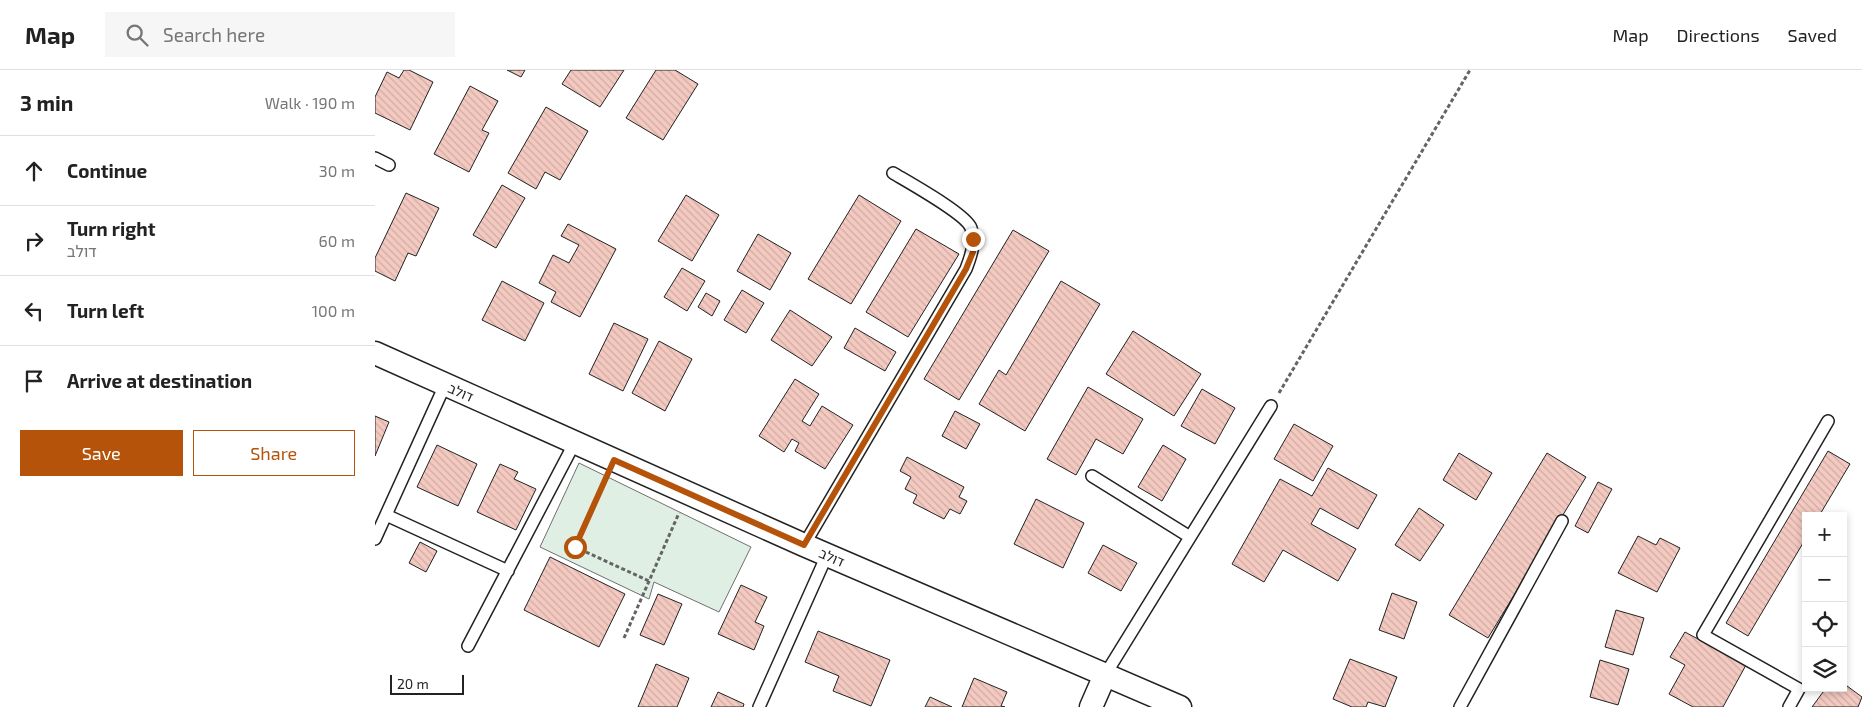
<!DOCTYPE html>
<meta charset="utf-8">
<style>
body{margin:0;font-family:"Exo 2",Heebo,sans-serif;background:#f6f6f6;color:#222}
.controls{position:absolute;right:15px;bottom:15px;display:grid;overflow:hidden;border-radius:0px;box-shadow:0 2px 8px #0003}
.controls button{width:45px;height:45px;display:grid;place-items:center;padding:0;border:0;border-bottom:1px solid #e0e0e0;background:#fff;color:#222;font:25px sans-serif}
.scale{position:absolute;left:15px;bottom:12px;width:74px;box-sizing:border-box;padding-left:5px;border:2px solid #222;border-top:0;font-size:14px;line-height:18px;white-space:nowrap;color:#222;-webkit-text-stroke:4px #fff;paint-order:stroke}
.stop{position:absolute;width:15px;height:15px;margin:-11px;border:4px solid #b45309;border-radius:50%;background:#fff}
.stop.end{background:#b45309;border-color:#fff;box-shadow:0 1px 5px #0008}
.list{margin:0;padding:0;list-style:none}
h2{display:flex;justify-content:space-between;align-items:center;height:65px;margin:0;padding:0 20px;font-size:21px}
h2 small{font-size:16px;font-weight:400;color:#767676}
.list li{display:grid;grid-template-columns:32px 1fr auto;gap:15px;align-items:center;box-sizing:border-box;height:70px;padding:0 20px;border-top:1px solid #e0e0e0}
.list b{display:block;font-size:19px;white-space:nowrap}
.list p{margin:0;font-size:16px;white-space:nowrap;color:#767676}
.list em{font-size:16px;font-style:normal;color:#767676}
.actions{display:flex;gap:10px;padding:15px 20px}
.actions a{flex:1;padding:11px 0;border:1px solid #b45309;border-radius:0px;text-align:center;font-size:18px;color:#b45309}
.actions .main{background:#b45309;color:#fff}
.icon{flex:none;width:28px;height:28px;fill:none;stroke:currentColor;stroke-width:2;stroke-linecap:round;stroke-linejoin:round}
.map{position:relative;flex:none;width:1487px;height:637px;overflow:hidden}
header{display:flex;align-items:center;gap:30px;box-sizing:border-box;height:70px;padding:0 25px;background:#fff;border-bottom:1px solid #e0e0e0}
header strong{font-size:24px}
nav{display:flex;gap:28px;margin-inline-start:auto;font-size:18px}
.search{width:350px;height:45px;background:#f6f6f6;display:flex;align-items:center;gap:12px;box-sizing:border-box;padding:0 18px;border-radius:0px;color:#767676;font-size:19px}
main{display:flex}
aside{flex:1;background:#fff}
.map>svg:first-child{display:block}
.green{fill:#e0efe3;stroke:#6f6f6f}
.building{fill:url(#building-back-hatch);stroke:#222}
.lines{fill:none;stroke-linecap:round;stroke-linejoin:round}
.service-casing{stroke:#222;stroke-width:14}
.minor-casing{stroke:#222;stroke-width:25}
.path{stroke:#646464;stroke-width:3;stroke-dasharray:4 2.5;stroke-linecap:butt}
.service{stroke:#fff;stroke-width:11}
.minor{stroke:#fff;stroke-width:22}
.route{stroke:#b45309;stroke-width:6}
.labels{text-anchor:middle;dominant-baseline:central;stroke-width:4;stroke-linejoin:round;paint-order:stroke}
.street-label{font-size:14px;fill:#222;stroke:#fff}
</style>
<header>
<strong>Map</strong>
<div class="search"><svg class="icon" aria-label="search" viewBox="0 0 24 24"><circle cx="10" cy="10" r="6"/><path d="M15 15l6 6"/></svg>Search here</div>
<nav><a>Map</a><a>Directions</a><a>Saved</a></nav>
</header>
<main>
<aside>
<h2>3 min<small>Walk · 190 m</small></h2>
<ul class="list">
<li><svg class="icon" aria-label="ahead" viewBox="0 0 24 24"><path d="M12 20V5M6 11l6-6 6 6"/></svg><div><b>Continue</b></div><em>30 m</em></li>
<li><svg class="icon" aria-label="right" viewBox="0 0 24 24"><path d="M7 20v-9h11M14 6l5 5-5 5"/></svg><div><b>Turn right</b><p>דולב</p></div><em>60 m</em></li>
<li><svg class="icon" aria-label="left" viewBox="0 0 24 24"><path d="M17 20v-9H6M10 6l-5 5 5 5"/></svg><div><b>Turn left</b></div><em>100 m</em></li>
<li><svg class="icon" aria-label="arrive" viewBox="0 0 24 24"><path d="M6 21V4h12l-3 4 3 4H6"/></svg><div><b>Arrive at destination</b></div></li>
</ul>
<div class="actions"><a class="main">Save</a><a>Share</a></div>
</aside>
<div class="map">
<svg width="1487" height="637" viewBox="0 0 1487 637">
<defs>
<pattern id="building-back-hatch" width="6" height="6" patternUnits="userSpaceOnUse" patternTransform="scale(1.25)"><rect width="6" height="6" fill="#f3c9c0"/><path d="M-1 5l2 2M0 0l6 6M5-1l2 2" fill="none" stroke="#d0aca5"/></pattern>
</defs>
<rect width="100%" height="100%" fill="#fff"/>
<!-- green -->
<path class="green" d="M204 393 376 477 344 542 279 512 274 529 165 477Z"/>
<!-- building -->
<path class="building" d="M29 0H34L58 12 35 60 0 43V27L12 2 24 8Z
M132 0H150L146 7Z
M196 0H249L225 37 187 14Z
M281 0H300L323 14 288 70 251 48Z
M95 16 123 31 107 60 114 63 94 102 59 84Z
M171 37 213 61 185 110 170 102 161 119 133 103Z
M127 115 150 128 121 178 98 165Z
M31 123 64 138 41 186 33 183 20 211 0 201V188Z
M311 125 344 145 317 191 283 171Z
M484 125 526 151 476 234 433 209Z
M193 154 241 179 205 247 176 232 181 222 164 213 178 185 194 193 204 175 186 166Z
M541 159 584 184 533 267 491 242Z
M638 160 674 181 584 330 549 309Z
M383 164 416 183 395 220 362 201Z
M307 198 330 211 312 241 289 227Z
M127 211 169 233 150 271 107 250Z
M686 211 725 234 650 361 604 334 624 300 631 305Z
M367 220 389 233 371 263 349 250Z
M331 223 345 231 337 246 323 237Z
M415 240 457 267 437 296 396 270Z
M239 253 273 269 248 321 214 304Z
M480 258 521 282 510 301 469 278Z
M758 261 826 304 799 346 731 304Z
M284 271 317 289 290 341 257 323Z
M420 309 444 324 427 351 435 356 447 336 478 355 450 399 420 381 424 373 417 369 409 382 384 366Z
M713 317 768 349 748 384 721 369 701 405 672 389Z
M827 319 860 338 840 374 806 356Z
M580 341 605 354 591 379 567 366Z
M0 346 14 352 0 386Z
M919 354 958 376 938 411 899 389Z
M62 375 102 394 83 436 42 417Z
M788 375 811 389 787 431 763 417Z
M1453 381 1475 394 1444 446H1431V468L1373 566 1351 553Z
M1084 383 1117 403 1101 430 1068 410Z
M1172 383 1211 407 1113 568 1074 545Z
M532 387 589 417 584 427 592 431 585 444 575 439 569 449 538 433 542 425 530 419 536 407 525 401Z
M125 394 143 402 139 409 161 419 141 460 102 442Z
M953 398 1002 425 983 459 945 438 936 454 981 479 963 511 908 480 889 512 857 494 905 409 937 426Z
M1223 412 1237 419 1213 463 1200 456Z
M661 429 709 453 688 498 639 474Z
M1044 438 1069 455 1045 491 1020 475Z
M1263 466 1281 475 1285 468 1305 478 1282 522 1243 503Z
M45 472 62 481 51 502 34 493Z
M728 475 762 493 746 521 713 503Z
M175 487 250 524 224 577 149 540Z
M366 515 392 527 380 552 389 556 379 580 343 564Z
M1017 523 1042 532 1029 569 1004 560Z
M283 524 307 534 289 575 265 565Z
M1241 540 1269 548 1258 585 1230 577Z
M443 561 515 590 496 636 458 621 464 606 430 592Z
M1310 562 1371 595 1348 637H1318L1294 624 1310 595 1295 587Z
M975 589 1022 607 1010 637 993 632 991 637H977L958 629Z
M1225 590 1254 599 1243 635 1215 627Z
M281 594 314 608 302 637H263Z
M599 608 632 622 626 636 630 637H587Z
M1468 613 1487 627 1483 637H1437L1451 618H1468Z
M343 622 369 634 368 637H336Z
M555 627 577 637H550Z"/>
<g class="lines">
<!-- service casing -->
<g class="service-casing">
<path id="service" d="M0 88 14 95
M717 406 815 467
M11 445 133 501
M0 469 70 315
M429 475 591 199C596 186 601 172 596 158 591 144 533 112 518 103
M93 576 200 372
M730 605 896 336
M384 637 452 485
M1085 637 1187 451
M1414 637 1424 619 1328 565 1453 351"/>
</g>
<!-- minor casing -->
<g class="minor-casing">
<path id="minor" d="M0 283 429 475 805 637
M716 637 730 605"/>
</g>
<!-- path -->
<path class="path" d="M904 323 1095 0
M230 411 200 477 274 511
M249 568 304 443"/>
<!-- service -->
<use href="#service" class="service"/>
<!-- minor -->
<use href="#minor" class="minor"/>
</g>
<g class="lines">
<!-- route -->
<path class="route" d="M200 477 239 390 429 475 591 199 598 182V169"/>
</g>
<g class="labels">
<!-- street labels -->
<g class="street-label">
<text transform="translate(86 322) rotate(24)">דולב</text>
<text transform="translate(457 487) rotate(24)">דולב</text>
</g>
</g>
</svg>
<div class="controls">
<button>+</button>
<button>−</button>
<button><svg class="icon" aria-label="locate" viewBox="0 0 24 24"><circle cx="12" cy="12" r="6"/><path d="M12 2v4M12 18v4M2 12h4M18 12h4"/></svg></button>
<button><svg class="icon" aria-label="layers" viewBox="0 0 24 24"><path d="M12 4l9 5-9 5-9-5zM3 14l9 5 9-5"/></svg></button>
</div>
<div class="scale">20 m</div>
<div class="stop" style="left:200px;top:477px"></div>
<div class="stop end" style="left:598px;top:169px"></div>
</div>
</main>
